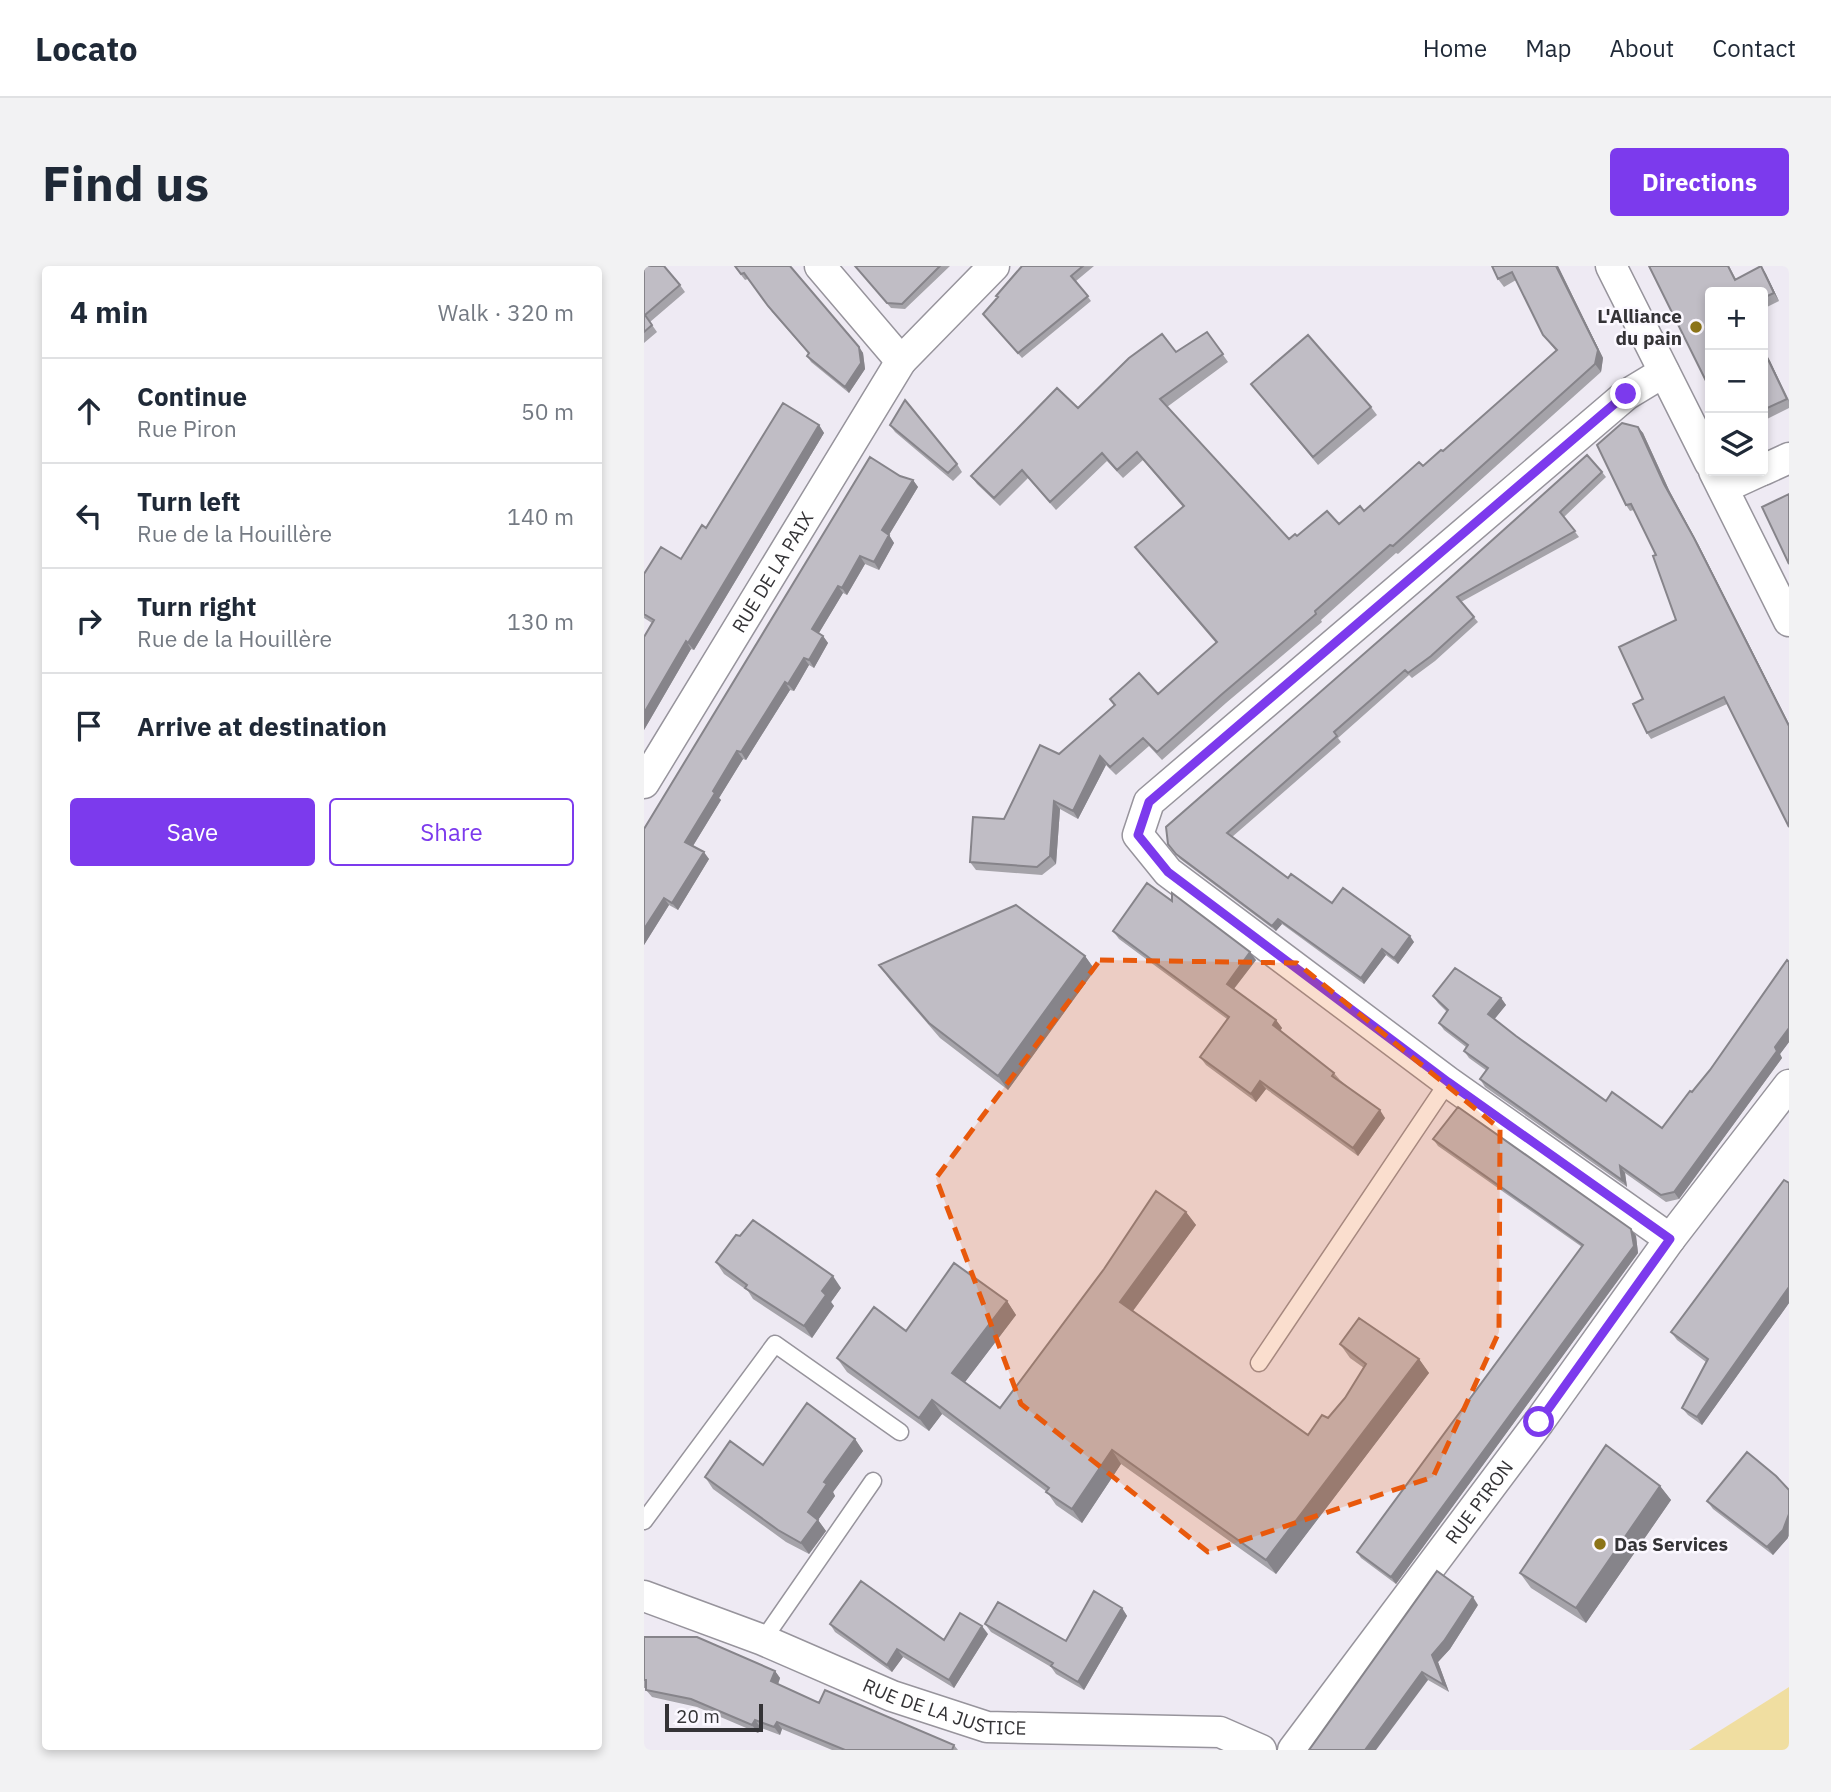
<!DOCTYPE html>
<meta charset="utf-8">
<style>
body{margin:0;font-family:"IBM Plex Sans",sans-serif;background:#f2f2f3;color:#1f2937}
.controls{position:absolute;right:21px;top:21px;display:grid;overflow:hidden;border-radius:7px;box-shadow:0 4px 10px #0003}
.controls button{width:63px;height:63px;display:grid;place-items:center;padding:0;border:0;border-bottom:2px solid #e0e1e3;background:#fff;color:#1f2937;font:35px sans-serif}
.scale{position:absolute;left:21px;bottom:18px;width:98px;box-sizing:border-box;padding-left:7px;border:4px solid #343336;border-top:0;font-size:19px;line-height:24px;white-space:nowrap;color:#343336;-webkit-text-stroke:5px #fbf8ff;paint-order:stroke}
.stop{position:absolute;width:21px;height:21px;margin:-16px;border:5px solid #7c3aed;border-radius:50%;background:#fff}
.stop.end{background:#7c3aed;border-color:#fff;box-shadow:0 2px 7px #0008}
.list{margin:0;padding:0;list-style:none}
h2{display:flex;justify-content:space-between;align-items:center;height:91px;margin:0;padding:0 28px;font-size:30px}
h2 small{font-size:23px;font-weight:400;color:#747a83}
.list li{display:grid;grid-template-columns:46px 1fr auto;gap:21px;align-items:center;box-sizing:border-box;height:105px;padding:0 28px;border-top:2px solid #e0e1e3}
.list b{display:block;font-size:26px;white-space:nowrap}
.list p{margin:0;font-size:23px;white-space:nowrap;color:#747a83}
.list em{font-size:23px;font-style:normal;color:#747a83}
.actions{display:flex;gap:14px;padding:21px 28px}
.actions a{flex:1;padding:16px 0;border:2px solid #7c3aed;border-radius:7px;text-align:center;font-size:24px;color:#7c3aed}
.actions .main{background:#7c3aed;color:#fff}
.icon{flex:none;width:38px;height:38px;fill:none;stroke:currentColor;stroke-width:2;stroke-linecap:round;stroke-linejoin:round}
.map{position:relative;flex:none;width:1145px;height:1484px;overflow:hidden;border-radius:7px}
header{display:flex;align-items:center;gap:42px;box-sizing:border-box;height:98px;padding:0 35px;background:#fff;border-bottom:2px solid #e0e1e3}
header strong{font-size:33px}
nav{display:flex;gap:38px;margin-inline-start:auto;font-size:24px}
.intro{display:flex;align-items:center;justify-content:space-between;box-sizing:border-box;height:168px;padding:0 42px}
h1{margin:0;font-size:49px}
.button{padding:18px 32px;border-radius:7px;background:#7c3aed;color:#fff;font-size:24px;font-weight:700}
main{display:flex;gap:42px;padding:0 42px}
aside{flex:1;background:#fff;border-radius:7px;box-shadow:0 4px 10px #0003}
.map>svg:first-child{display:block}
.green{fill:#f0dea1}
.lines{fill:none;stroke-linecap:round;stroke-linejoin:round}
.service-casing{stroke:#97949c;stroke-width:19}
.minor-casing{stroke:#97949c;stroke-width:33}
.service{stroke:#fff;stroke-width:16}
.minor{stroke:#fff;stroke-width:30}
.wall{fill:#a5a3a9}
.shaded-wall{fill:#86848a}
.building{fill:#c0bdc5;stroke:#86848a;stroke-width:2}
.route{stroke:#7c3aed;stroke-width:9}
.marked{fill:#e8590c;fill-opacity:0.2;stroke:#e8590c;stroke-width:5;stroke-dasharray:14 9;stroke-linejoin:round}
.poi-dot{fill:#8c7418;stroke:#fbf8ff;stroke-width:2.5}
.labels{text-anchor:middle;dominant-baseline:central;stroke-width:5;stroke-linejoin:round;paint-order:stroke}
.poi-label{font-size:19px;font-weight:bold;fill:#343336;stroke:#fbf8ff;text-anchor:end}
.street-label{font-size:19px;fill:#343336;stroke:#fbf8ff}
</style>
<header>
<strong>Locato</strong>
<nav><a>Home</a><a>Map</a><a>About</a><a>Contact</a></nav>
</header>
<div class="intro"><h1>Find us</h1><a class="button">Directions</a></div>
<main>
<aside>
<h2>4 min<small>Walk · 320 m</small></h2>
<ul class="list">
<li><svg class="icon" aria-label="ahead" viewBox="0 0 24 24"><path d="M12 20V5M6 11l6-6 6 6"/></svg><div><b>Continue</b><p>Rue Piron</p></div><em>50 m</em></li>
<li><svg class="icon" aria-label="left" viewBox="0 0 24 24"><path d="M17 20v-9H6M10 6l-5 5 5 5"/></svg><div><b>Turn left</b><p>Rue de la Houillère</p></div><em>140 m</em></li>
<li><svg class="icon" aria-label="right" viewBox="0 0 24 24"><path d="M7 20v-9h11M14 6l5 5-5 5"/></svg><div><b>Turn right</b><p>Rue de la Houillère</p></div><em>130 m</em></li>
<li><svg class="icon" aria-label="arrive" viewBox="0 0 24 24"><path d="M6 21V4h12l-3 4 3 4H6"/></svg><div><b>Arrive at destination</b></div></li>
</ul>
<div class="actions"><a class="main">Save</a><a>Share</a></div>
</aside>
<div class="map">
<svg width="1145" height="1484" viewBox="0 0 1145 1484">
<rect width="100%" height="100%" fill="#eeeaf3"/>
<!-- green -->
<path class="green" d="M1145 1421V1484H1045Z"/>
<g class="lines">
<!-- service casing -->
<g class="service-casing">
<path id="service" d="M615 1097 804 816
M0 1255 131 1078 256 1166
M119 1374 229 1215"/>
</g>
<!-- minor casing -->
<g class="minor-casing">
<g id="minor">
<path d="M176 0 257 95"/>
<path d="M967 0 1066 197"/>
<path d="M1020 106 982 129 505 536 494 569 524 606 804 816 1026 973"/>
<path d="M1119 204 1145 192"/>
<path d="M1070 205 1145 355"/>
<path d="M1079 222 1116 205"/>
<path id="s1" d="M0 517 257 95 350 0"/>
<path id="s2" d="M0 1330 119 1374 248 1430 343 1461 576 1466 617 1484"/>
<path id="s3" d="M649 1484 895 1156 1026 973 1145 819"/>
</g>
</g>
<!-- service -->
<use href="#service" class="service"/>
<!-- minor -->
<use href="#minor" class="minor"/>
</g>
<!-- wall -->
<path class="wall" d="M0 0 36 19 41 26 6 56 13 66 0 77Z
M90 0 215 81 219 87 221 103 205 127 167 96 163 90 165 88 128 46 104 13 101 14Z
M211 0H306L261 43 247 42Z
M378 0H450L432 15 447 35 378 92 339 48 353 32 352 30Z
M848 0H914L959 92 957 106 754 288 752 287 677 354 678 356 582 437 518 494 505 480 472 509 462 499 434 553 416 543 412 598 398 609 332 604 326 596 360 553 415 488 470 439 466 433 514 428 572 377 497 289 491 281 539 241 499 194 479 212 463 195 412 244 384 212 356 240 333 218 327 210 434 142 532 86 563 66 584 96 523 141 645 273 695 258 720 245 799 185 912 85 899 69 872 14 860 21 854 13Z
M1085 0 1092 13 1117 0 1122 8 1135 35 1119 43V26H1066Z
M1121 87 1126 95 1145 134V142L1119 155V88Z
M607 118 727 141 733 149 674 199Z
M175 159 180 167 50 384 47 383 0 464V371L8 357 0 352V308L37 293 62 262Z
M246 159 313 198 318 206 309 215 251 166Z
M994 161 999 167 1025 224 1054 278 1145 458V561L1083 438 1007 473 1003 467 999 433 1032 354 1012 289 990 244 986 245 982 239Z
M958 206 962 211 920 251 935 271 817 336 834 356 791 395 768 412 765 409 694 472 697 476 588 571 644 612 688 637 770 676 754 698 742 689 720 718 638 658 632 665 536 593 524 578Z
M256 210 269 214 274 221 245 269 250 277 235 304 221 298 203 329 199 327 175 367 179 370 184 377 170 402 165 399 150 425 146 424 102 494 99 493 75 532 77 534 49 580 65 593 34 644 25 639 0 679V563Z
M469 665 612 694 590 723 632 754 638 762 636 765 690 807 696 814 741 852 714 890 622 823 612 836 562 799 556 791 583 753 475 673Z
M441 690 451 704 364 824 296 772 246 714 235 699Z
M1145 696V776L1136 788 1138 792 1035 933 1022 936 981 907 983 921 841 821 836 813 843 805 825 792 820 785 822 781 800 764 795 757 803 746 794 737 789 730 857 732 862 739 850 753 872 770 962 835 1018 862 1066 804Z
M789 873 987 963 992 970 994 987 752 1318 717 1292 713 1286 938 981 794 880Z
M1145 917V1037L1058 1159 1044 1149 1038 1142 1062 1096 1033 1074 1027 1066Z
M542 946 552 959 489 1045 664 1169 684 1152 701 1132 720 1102 706 1092 696 1078 775 1093 785 1107 632 1308 477 1198 438 1257 412 1239 403 1226 298 1148 285 1165 203 1106 193 1092 262 1065 363 1035 372 1049 321 1116 356 1142Z
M72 996 197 1022 187 1036 190 1040 168 1072 109 1033 104 1025 80 1008Z
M211 1173 219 1185 189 1226 191 1230 174 1254 182 1265 165 1288 142 1276 69 1223 61 1211 119 1199Z
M1016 1220 1027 1234 942 1357 887 1322 876 1307Z
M1145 1224V1270L1129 1289 1069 1243 1063 1235Z
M834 1339 806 1383 794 1396 805 1426 784 1414 665 1484Z
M478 1342 483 1350 440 1424 412 1408 407 1401 347 1366 341 1358 422 1375Z
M186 1358 300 1374 344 1368 310 1422 259 1391 248 1406 191 1366Z
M0 1371 131 1405 136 1412 134 1419 175 1437 310 1479 314 1484H188L138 1463 136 1469 117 1462 114 1467 53 1441 8 1431 2 1424V1422H0Z"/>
<!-- shaded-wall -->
<path class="shaded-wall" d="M912 0H914L959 92 957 106 951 98Z
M1117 0 1122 8 1135 35 1130 27Z
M215 81 219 87 221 103 205 127 201 121Z
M1121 87 1126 95 1145 136 1143 133Z
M175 159 180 167 50 384 44 377Z
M994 161 999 167 1025 224 1054 278 1145 458V460L1020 218Z
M269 214 274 221 243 272 238 264Z
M245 269 250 277 235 304 230 296Z
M216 290 221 298 203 329 198 322Z
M194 320 199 327 173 370 168 363Z
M179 370 184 377 170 402 165 394Z
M42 375 47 383 0 464V447Z
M160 392 165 399 150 425 144 418Z
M141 416 146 424 102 494 97 486Z
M93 485 99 493 75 532 77 534 47 583 41 576 69 525Z
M456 490 462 499 434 553 429 545Z
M410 535 416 543 412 598 406 590Z
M60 586 65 593 34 644 28 637Z
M20 632 25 639 0 679V663Z
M634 653 638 658 632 665 628 660Z
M766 670 770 676 754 698 750 692Z
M738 683 742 689 720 718 717 712Z
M606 686 612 694 588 725 583 718Z
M441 690 451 704 364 824 354 810Z
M857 732 862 739 849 755 844 748Z
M632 754 638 762 635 767 629 759Z
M1145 762V776L1136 788 1138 792 1035 933 1030 926Z
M616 815 622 823 612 836 607 828Z
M736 844 741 852 714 890 709 882Z
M976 900 981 907 983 921 978 914Z
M542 946 552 959 485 1050 476 1036Z
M987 963 992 970 994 987 752 1318 747 1311Z
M189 1010 197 1022 187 1036 190 1040 168 1072 160 1060 178 1025Z
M1145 1021V1037L1058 1159 1053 1151Z
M363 1035 372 1049 318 1120 308 1107Z
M775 1093 785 1107 632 1308 622 1294Z
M288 1134 298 1148 285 1165 275 1152Z
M211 1173 219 1185 189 1226 191 1230 174 1254 182 1265 165 1288 157 1277 164 1246 180 1216Z
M468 1184 477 1198 438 1257 428 1243Z
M1016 1220 1027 1234 942 1357 932 1342Z
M1145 1248 1144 1272 1129 1289 1123 1281Z
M829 1331 834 1339 806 1383 794 1396 805 1426 800 1419 788 1389Z
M478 1342 483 1350 440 1424 434 1416Z
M338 1360 344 1368 310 1422 305 1414Z
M253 1383 259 1391 248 1406 243 1399Z
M131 1405 136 1412 132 1423 127 1415Z
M778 1406 784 1414 732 1484H721Z
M111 1454 117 1462 114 1467 108 1459Z
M133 1456 138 1463 136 1469 130 1461Z"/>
<!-- building -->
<path class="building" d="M0 0H20L36 19 1 49 8 59 0 66Z
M91 0H146L215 81 217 97 201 121 163 90 165 87 124 40 100 7 97 8Z
M211 0H296L258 38 243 37Z
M378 0H439L427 10 444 30 374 87 339 48 354 31 352 30Z
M848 0H912L954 84 951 98 749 280 746 279 671 345 672 348 577 429 513 486 499 472 466 501 456 490 429 545 410 535 406 590 393 601 326 596 329 551 360 553 396 479 415 488 471 439 466 433 495 407 514 428 573 376 491 281 540 240 493 186 473 204 458 187 406 236 378 204 350 232 327 210 413 122 434 142 485 92 518 68 532 86 563 66 579 88 516 133 645 273 651 268 653 270 683 245 695 258 716 240 720 245 775 196 779 200 797 184 799 185 913 84 899 69 868 6 854 13Z
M1005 0H1084L1091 14 1117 0 1130 27 1119 32V26H1066V123Z
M664 69 727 141 669 191 607 118Z
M1121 87 1143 133 1119 144V88Z
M261 134 313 198 304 207 246 159Z
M139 137 175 159 44 377 42 375 0 447V371L10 354 0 348V308L17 281 37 293 58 259 62 262Z
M978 157 994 161 1020 218 1050 272 1145 460V561L1080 431 1003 467 989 438 999 433 975 381 1032 354 1009 290 1012 289 987 238 982 239 953 179Z
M943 189 958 206 916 246 931 265 813 331 830 351 787 390 764 407 761 404 690 466 693 470 583 567 644 612 647 608 688 637 699 622 766 670 750 692 738 683 717 712 634 653 628 660 532 588 524 578 522 561 786 330Z
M226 191 256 210 269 214 238 264 245 269 230 296 216 290 198 322 194 320 168 363 179 370 165 394 160 392 144 418 141 416 97 486 93 485 69 525 71 527 41 576 60 586 28 637 20 632 0 663V563Z
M1145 228V298L1118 241Z
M503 617 528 635V627L606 686 583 718 632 754 629 759 690 807 688 810 736 844 709 882 616 815 607 828 556 791 585 751 469 665Z
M372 639 441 690 354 810 285 757 235 699Z
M1143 694 1145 696V762L1131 781 1133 785 1030 926 1017 929 976 900 978 914 836 813 844 802 820 785 824 779 795 757 804 744 789 730 811 702 857 732 844 748 872 770 962 835 968 826 1018 862 1046 825 1048 826 1066 804Z
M814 841 987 963 990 980 747 1311 713 1286 939 979 789 873Z
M1140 914 1145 917V1021L1053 1151 1038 1142 1064 1093 1027 1066Z
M512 925 542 946 476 1036 664 1169 678 1149 684 1152 701 1132 722 1098 696 1078 715 1052 775 1093 622 1294 468 1184 428 1243 402 1226 405 1222 288 1134 275 1152 193 1092 230 1041 262 1065 310 997 363 1035 308 1107 356 1142 460 1003Z
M109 954 189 1010 178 1025 182 1029 160 1060 101 1022 103 1019 72 996 92 969 96 970Z
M163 1137 211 1173 180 1216 183 1218 164 1246 174 1254 157 1277 134 1264 61 1211 86 1175 119 1199Z
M962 1179 1016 1220 932 1342 876 1307Z
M1103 1186 1132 1210 1145 1224V1248L1139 1264 1123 1281 1063 1235Z
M793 1305 829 1331 800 1375 788 1389 800 1419 778 1406 721 1484H665Z
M217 1315 300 1374 316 1347 338 1360 305 1414 253 1383 243 1399 186 1358Z
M450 1325 478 1342 434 1416 407 1400 409 1397 341 1358 354 1336 422 1375Z
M0 1371H53L131 1405 127 1415 175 1437 181 1424 310 1479 308 1484H201L133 1456 130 1461 111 1454 108 1459 47 1433 2 1424V1414H0Z"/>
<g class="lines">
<!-- route -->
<path class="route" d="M895 1156 1026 973 804 816 524 606 494 569 505 536 982 128"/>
</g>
<!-- marked area -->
<path class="marked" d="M456 694 653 697 856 863 855 1066 789 1211 564 1286 377 1138 292 912Z"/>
<!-- markers -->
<g class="poi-dot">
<circle cx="1052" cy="61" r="7"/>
<circle cx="956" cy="1278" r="7"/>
</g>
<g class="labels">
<!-- poi labels -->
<g class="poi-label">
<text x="1038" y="50">L'Alliance<tspan x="1038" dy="22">du pain</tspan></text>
<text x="970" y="1278" text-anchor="start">Das Services</text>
</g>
<!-- street labels -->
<g class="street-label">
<text stroke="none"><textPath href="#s1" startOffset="247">RUE DE LA PAIX</textPath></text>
<text stroke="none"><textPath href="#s3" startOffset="310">RUE PIRON</textPath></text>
<text stroke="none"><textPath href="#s2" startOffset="322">RUE DE LA JUSTICE</textPath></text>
</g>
</g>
</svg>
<div class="controls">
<button>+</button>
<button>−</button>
<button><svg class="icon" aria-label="layers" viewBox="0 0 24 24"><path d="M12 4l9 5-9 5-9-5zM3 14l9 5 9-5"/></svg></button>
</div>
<div class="scale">20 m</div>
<div class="stop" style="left:895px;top:1156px"></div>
<div class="stop end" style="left:982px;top:128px"></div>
</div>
</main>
